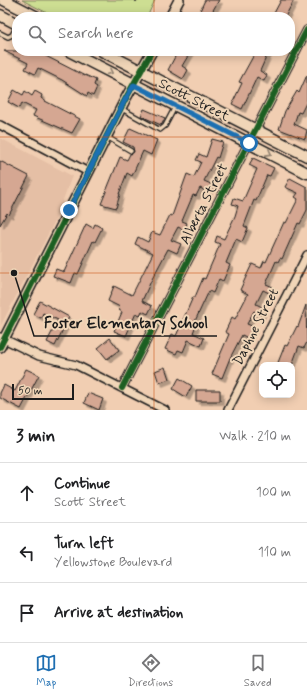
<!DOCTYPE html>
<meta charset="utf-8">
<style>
body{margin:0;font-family:Mynerve,sans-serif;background:#f2f2f2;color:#202124}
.controls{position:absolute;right:12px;bottom:12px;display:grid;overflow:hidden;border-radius:8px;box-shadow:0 2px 10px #0003}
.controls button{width:36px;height:36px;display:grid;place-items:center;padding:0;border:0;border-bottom:1px solid #e0e0e0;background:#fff;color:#202124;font:20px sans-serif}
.scale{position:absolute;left:12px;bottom:10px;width:62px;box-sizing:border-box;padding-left:4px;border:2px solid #1c1c1c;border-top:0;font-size:11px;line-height:14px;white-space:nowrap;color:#1c1c1c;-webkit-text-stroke:3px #f0d5b7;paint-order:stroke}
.stop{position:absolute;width:12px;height:12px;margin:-9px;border:3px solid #1f6fb2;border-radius:50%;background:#fff}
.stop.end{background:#1f6fb2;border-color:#fff;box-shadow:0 1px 4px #0008}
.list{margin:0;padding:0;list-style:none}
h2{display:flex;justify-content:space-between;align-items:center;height:52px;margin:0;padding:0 16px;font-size:17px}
h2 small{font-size:13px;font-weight:400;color:#757577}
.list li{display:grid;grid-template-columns:26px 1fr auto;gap:12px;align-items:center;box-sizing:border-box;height:60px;padding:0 16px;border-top:1px solid #e0e0e0}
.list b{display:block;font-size:15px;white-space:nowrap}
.list p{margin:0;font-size:13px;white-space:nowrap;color:#757577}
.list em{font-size:13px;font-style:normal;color:#757577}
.icon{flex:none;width:22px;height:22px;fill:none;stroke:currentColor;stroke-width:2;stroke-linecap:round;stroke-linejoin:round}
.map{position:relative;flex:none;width:307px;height:410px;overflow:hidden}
.search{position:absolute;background:#fff;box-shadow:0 2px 10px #0003;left:12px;right:12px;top:12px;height:44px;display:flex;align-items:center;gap:10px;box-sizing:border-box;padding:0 14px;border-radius:16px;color:#757577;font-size:15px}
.sheet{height:232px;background:#fff}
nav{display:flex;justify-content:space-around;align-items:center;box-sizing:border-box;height:56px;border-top:1px solid #e0e0e0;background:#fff;font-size:11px;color:#757577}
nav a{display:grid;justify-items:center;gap:2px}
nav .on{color:#1f6fb2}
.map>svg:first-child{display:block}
.built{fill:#e5bfa5}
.green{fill:#cdde92;stroke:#747d57}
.building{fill:#d5a792;stroke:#1c1c1c;filter:url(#shadow)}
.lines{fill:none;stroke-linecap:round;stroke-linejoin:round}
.service-casing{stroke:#1c1c1c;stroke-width:6}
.minor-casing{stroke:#1c1c1c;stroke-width:10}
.tertiary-casing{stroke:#1c1c1c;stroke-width:12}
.secondary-casing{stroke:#1c1c1c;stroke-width:13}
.path{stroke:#1c1c1c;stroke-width:1.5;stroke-dasharray:4 3;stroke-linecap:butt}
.service{stroke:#f0d5b7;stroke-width:3.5}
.minor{stroke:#f0d5b7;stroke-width:7}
.tertiary{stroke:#f0d5b7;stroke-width:9}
.secondary{stroke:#f0d5b7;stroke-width:10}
.cycleway-casing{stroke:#f0d5b7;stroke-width:8}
.cycleway{stroke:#1b5e20;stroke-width:6}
.oneway{stroke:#918271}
.route{stroke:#1f6fb2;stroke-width:5}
.grid{fill:none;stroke:#c9500e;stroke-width:1;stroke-opacity:0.55}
.labels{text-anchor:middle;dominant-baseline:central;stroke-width:4;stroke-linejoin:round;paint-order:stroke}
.street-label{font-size:14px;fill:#1c1c1c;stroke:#f0d5b7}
.leader{fill:none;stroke:#1c1c1c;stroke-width:1.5}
.callout-dot{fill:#1c1c1c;stroke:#f0d5b7;stroke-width:1.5}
.callout-label{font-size:15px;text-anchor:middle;font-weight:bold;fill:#1c1c1c;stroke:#f0d5b7;stroke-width:4;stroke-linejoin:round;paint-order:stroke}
</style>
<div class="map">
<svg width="307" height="410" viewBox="0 0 307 410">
<defs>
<filter id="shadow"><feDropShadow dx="3.5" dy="3.5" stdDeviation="0" flood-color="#0004"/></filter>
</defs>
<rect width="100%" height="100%" fill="#f1ceb2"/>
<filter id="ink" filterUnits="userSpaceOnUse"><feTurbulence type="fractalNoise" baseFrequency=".025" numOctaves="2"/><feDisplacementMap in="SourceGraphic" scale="8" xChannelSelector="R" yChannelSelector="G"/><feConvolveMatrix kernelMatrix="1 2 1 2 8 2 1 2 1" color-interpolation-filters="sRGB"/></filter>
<g filter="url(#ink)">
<!-- built -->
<path class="built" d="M0 138 72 176 55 221 1 325Z"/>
<!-- green -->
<path class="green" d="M22 0H155L147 17H55Z"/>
<!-- building -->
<path class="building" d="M205 0H219L209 17H197Z
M281 0H294L285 17H272Z
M4 51H36L85 76V75L96 80 94 85 97 87 93 96 88 93 87 96 62 80 38 68 35 74 25 69 28 63Z
M178 51H191L182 66 188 70 183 79 168 70Z
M256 51 268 53 260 71 267 75 264 81 257 77 242 109 232 104 242 83 239 82Z
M307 75V101L301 113 298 112 294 124 307 130 305 139 279 129 285 111 297 91 299 93Z
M14 90 23 95 25 91 32 96 35 91 42 95 41 98 45 101 80 119 72 133 33 116 36 110 22 103 19 108 8 102Z
M144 109 165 118 162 124 161 125 141 116Z
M130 128 157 140 151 155 143 151 132 176 127 173 119 194H120L116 208 101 204 120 157 127 160 130 154 134 152 133 147 123 142Z
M212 139 223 142 218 158 216 157 204 181 211 184 208 192 200 188 196 196 193 195 182 221 187 223 184 230 178 227 171 240 181 244 177 253 168 249 151 281 142 301 152 306 148 314 142 311 140 315 136 313 126 336 114 331 122 312 119 310 120 307 108 301 114 286 132 295 153 253 135 244 138 237 148 242 152 232 160 235 170 215 172 216 187 174 194 177 201 162 196 160 199 154 206 157Z
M253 158 274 168 270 176 267 175 256 201 254 200 244 226 248 228 242 242 236 239 226 263 230 265 223 281 219 279 213 293 209 291 195 321 197 322 193 333 204 338 201 346 188 340 183 352 178 350 176 354 165 349 172 334 176 336 193 297H195L203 278 205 279 220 244 215 242 217 236 224 239 235 216 238 206 232 204 234 198 243 201 257 169 249 165Z
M0 161 29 176 9 215 7 213 0 225Z
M290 178 307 187V210L300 224 298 223 282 259 280 258 278 262 276 261 266 284 273 287 269 293 263 290 256 304 264 308 261 315 254 311 247 324 254 327 248 338 242 335 230 358 222 378 212 374 229 334 225 332 232 317 235 319 248 294 240 290 245 279 252 264 261 268 264 261 266 262 284 222 286 223 298 199 295 197 298 193 285 187Z
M86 224 93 228 95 224 102 228 95 242 93 241 78 274 75 273 71 283 53 276 56 269 64 272Z
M40 301 69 317 55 346 47 342 58 320 43 313 41 318 33 314Z
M306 305 307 342 304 348 299 346 292 365H277L285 345 287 346 297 326 298 327Z
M110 338 119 350 107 359 98 348Z
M165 367 169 379 159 383 155 371Z
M26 369 39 375 21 409 0 398V393L4 385 15 391Z
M179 378 192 386 186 397 173 389Z
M196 390H220V401H196Z
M88 393 103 399 99 410 84 403Z"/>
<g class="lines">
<!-- service casing -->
<g class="service-casing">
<path id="service" d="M0 33 8 37 12 35 17 26
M122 109 160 130 165 126 175 107
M107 137 131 151"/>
</g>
<!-- minor casing -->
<g class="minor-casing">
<path id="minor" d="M0 125 88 172
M0 337 39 356 76 365 165 410
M122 388 307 30
M228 410 307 255"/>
</g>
<!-- tertiary casing -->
<g class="tertiary-casing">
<path id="tertiary" d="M170 17 179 0
M0 347 126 98 152 51"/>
</g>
<!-- secondary casing -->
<g class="secondary-casing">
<path id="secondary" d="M4 0 37 17
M0 15 17 24
M69 51 307 173
M102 51 307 156"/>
</g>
<!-- path -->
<path class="path" d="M136 2V0"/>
<!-- service -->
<use href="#service" class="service"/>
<!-- minor -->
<use href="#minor" class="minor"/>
<!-- tertiary -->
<use href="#tertiary" class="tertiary"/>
<!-- secondary -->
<use href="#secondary" class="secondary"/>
<!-- cycleway casing -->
<g class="cycleway-casing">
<path id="cycleway" d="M0 347 126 98 152 51
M122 388 307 30"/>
</g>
<!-- cycleway -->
<use href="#cycleway" class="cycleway"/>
</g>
<!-- one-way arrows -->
<defs><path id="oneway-chevron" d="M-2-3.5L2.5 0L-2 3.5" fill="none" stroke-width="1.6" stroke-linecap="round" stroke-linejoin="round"/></defs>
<g class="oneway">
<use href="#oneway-chevron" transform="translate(110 72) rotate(27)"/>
<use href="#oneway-chevron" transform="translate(269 153) rotate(28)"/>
</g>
</g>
<g class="lines" filter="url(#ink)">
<!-- route -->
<path class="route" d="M69 210 126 98 134 85 249 143"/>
</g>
<!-- grid -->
<path class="grid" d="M154 0V17M154 51V410M0 137H307M0 273H307"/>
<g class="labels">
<!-- street labels -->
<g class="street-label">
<text transform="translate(194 100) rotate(27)">Scott Street</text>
<text transform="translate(204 204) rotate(-63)">Alberta Street</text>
<text transform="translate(256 327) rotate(-63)">Daphne Street</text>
</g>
</g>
<!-- callouts -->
<path class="leader" d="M14 273L34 336H217"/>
<circle class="callout-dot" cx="14" cy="273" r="4"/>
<g class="callout-label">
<text x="126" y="328">Foster Elementary School</text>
</g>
</svg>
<div class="controls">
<button><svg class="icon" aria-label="locate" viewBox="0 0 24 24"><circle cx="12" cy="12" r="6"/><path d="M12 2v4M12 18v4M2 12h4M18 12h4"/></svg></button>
</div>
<div class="scale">50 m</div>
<div class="stop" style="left:249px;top:143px"></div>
<div class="stop end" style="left:69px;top:210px"></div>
<div class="search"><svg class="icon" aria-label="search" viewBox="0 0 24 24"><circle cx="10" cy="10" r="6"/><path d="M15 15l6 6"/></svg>Search here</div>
</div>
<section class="sheet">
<h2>3 min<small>Walk · 210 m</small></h2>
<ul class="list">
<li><svg class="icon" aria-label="ahead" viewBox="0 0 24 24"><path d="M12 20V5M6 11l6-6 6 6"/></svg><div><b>Continue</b><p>Scott Street</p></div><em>100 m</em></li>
<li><svg class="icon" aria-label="left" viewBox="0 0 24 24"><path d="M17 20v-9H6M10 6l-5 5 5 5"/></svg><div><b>Turn left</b><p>Yellowstone Boulevard</p></div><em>110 m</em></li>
<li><svg class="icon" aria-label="arrive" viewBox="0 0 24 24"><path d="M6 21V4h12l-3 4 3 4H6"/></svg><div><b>Arrive at destination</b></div></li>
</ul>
</section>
<nav>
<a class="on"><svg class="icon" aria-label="map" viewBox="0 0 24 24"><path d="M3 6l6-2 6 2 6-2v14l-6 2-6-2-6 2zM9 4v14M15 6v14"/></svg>Map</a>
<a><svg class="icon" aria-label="directions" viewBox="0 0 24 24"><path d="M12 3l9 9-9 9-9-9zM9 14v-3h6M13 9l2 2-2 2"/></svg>Directions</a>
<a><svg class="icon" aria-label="saved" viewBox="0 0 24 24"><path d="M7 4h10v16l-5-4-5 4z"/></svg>Saved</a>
</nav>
